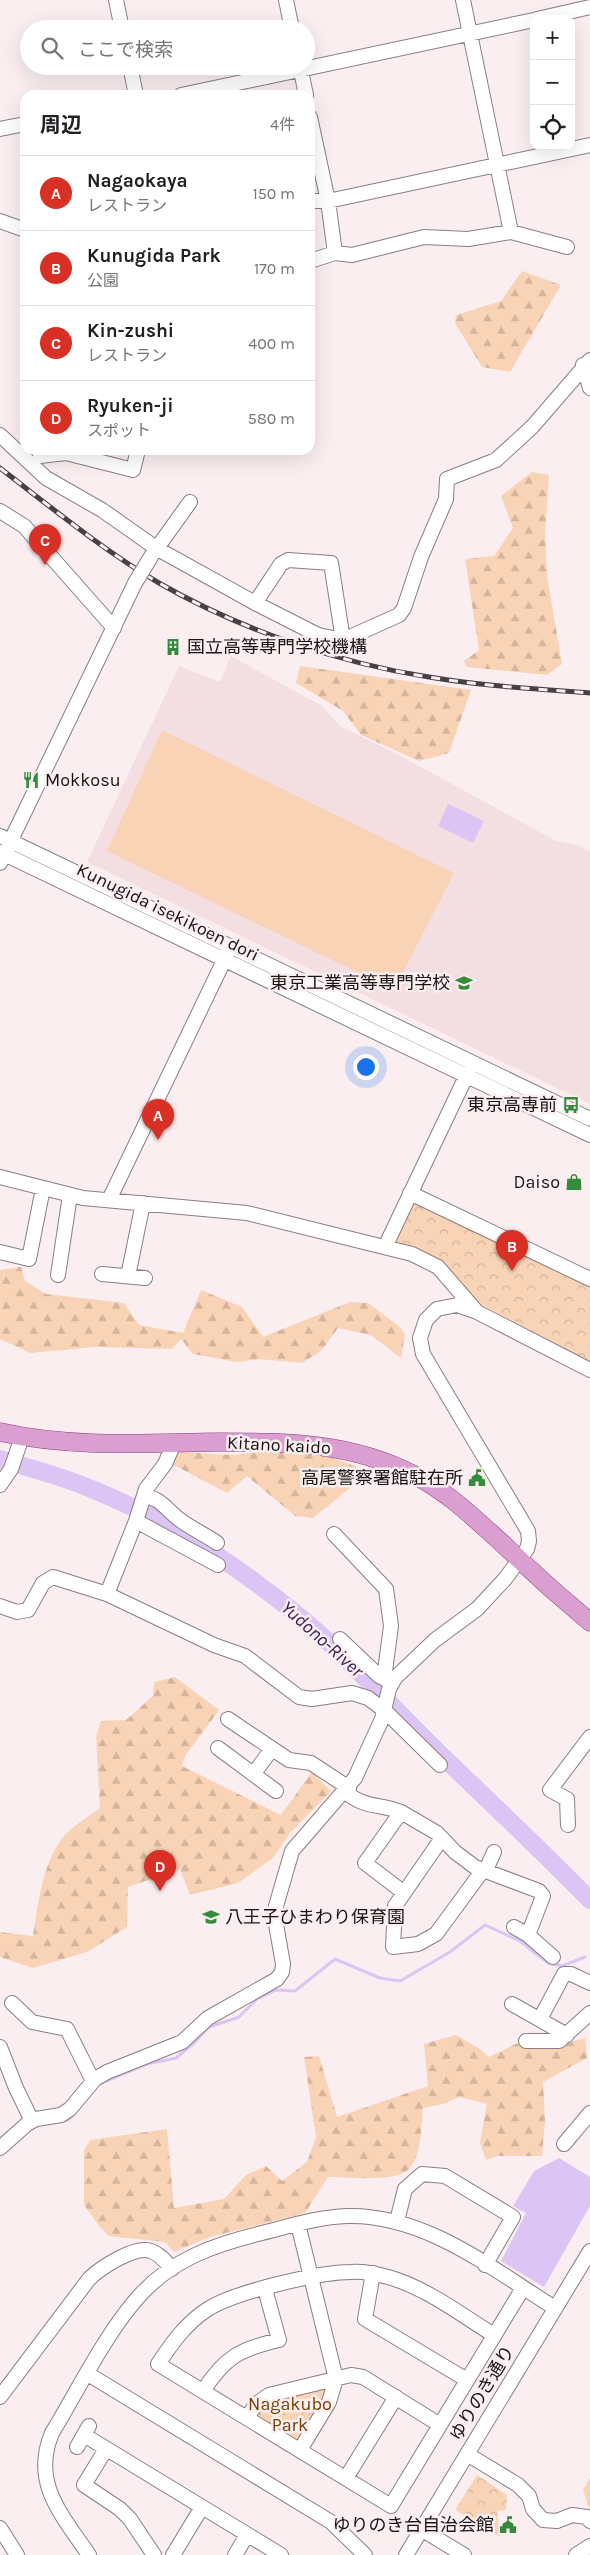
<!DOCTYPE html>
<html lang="ja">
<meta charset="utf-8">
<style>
body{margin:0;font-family:Karla,"Noto Sans JP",sans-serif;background:#f6f6f6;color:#202124}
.controls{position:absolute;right:15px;top:15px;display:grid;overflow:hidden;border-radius:10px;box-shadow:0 5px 20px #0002}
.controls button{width:45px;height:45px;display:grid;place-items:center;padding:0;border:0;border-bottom:1px solid #e0e0e0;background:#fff;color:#202124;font:25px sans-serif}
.you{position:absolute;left:365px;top:1066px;width:18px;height:18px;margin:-12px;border:4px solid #fff;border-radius:50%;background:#1a73e8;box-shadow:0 0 0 8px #1a73e833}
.badge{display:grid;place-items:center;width:32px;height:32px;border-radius:50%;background:#d93025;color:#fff;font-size:16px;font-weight:700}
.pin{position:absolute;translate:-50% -41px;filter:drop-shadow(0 1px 2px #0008)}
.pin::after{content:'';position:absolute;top:26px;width:18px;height:15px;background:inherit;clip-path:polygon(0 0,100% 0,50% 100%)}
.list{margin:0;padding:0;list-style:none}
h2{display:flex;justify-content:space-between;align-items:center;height:65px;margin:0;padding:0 20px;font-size:21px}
h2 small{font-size:16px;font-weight:400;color:#757577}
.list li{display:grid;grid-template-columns:32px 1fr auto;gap:15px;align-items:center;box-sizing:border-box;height:75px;padding:0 20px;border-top:1px solid #e0e0e0}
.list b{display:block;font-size:19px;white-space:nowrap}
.list p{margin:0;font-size:16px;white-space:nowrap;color:#757577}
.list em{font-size:16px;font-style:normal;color:#757577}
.icon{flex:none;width:28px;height:28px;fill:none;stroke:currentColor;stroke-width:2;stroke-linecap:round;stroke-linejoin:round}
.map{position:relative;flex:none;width:590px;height:2555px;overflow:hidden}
.search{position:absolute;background:#fff;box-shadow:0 5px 20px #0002;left:20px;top:20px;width:295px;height:55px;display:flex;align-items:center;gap:12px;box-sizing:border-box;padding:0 18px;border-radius:28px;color:#757577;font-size:19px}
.panel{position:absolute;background:#fff;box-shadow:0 5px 20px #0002;left:20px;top:90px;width:295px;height:365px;border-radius:15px}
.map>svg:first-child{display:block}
.built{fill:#f3dee2}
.green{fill:#f9d3b5}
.forest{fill:url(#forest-firs)}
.park{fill:url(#park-crowns)}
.water{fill:#dcc5f5}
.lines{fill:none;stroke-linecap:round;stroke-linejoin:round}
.stream{stroke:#dcc5f5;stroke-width:3}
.river{stroke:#dcc5f5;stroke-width:18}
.minor-casing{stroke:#897e81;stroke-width:16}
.major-casing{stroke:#864579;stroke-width:19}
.minor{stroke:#fff;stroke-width:14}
.major{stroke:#da9fd0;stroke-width:18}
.rail-casing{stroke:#474142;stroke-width:5}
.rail{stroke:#fbeef1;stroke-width:3;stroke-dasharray:9;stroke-linecap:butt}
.minor-bridge-casing{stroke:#897e81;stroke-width:16;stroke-linecap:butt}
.minor-bridge{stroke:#fff;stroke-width:14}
.labels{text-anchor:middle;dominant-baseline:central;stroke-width:5;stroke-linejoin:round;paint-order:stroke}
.poi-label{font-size:18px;fill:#181414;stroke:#fbeef1;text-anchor:end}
.street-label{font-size:18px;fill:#181414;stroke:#fbeef1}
.park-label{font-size:18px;fill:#774104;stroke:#fbeef1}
.water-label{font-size:19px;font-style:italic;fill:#36184f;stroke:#fbeef1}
</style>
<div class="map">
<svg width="590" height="2555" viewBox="0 0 590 2555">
<defs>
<pattern id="forest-firs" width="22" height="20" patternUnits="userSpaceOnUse" patternTransform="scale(1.25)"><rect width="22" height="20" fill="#f9d3b5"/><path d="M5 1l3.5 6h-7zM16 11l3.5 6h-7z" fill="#d5b49b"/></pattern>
<pattern id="park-crowns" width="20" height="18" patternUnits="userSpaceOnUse" patternTransform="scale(1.25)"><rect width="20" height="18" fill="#f9d3b5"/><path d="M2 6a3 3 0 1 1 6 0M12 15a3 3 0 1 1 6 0" fill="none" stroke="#d5b49b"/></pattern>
</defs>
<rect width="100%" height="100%" fill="#fbeef1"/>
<!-- built -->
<path class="built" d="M231 656 322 706 340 726 399 755 556 841 577 845 590 851V1104L87 862 179 666 220 682Z"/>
<!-- green -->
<path class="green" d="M162 730 454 873 394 990 107 851Z"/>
<!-- forest -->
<path class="forest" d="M522 271 561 285 510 372 482 367 455 323 456 315 501 301Z
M532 472 549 475 545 532 547 576 562 664 547 675 467 667 464 661 479 650 465 559 494 556 513 528 501 496Z
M300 666 471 690 449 753 419 761 361 735 343 711 296 683Z
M21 1267 25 1281 46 1294 124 1303 139 1325 183 1333 201 1290 242 1307 263 1337 350 1302 368 1303 400 1327 405 1334 401 1358 371 1335 338 1328 321 1351 302 1363 259 1359 237 1362 193 1354 181 1339 172 1349 95 1347 30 1353 0 1339V1270Z
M269 1451 320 1454 356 1466 350 1488 313 1518 295 1516 247 1476 227 1493 172 1464 179 1452 234 1455Z
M175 1677 219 1710 185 1756 182 1766 281 1815 312 1772 331 1791 290 1833 273 1858 238 1883 190 1895 180 1869 128 1887 127 1927 87 1952 33 1968 0 1957V1932L33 1936C38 1904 43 1858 66 1834 75 1824 90 1816 100 1808L96 1736 101 1721 126 1720 153 1696 154 1682Z
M456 2035 480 2049 489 2057 520 2042 560 2045 585 2038 587 2058 543 2082 545 2121 542 2156H498L486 2160 480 2143 487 2104 459 2097 443 2104 423 2108C421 2126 422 2152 410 2168 398 2183 347 2177 328 2177L305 2213 210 2237 174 2252 165 2242 109 2236 100 2227 84 2205V2150L90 2140 167 2129 174 2208 224 2199 246 2175 266 2166 282 2181 307 2162 316 2137 304 2057 319 2056 337 2117 428 2086 424 2044Z
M590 2478V2511L583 2490Z"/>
<!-- park -->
<path class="park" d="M414 1195 590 1279V1362L480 1304 442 1263 435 1258 396 1243 395 1235Z
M325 2386 327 2389 299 2438 293 2440 256 2417 262 2404Z
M477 2475 507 2495 506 2510 497 2511 500 2537 455 2510Z"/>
<!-- water -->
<path class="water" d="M448 804 484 821 473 843 438 826Z
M559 2158 590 2177V2206L544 2287 501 2261 526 2213 513 2206 534 2171Z"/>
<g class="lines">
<!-- stream -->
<path class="stream" d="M101 2083 147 2064 176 2058 193 2044 209 2027 239 2017 257 1999 276 1990 295 1991 335 1959 380 1978 400 1981 450 1952 485 1925 520 1941 548 1963 562 1966 585 1957
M61 2121 68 2120 74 2114"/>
<!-- river -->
<path class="river" d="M0 1459C26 1467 53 1474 79 1484 158 1514 230 1560 295 1613 348 1656 392 1708 441 1755 491 1803 541 1850 590 1900"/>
<!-- minor casing -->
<g class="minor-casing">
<path id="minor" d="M116 0 122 29
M286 0 292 29
M463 0 511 232
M537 19 590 7
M130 66 136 95
M300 66 306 95
M181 95 534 20
M310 117 328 201 335 253
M0 129 25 124
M310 201H328L590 145
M0 221 25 230
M310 261 335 253 352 255 424 237 468 239 511 232 567 247
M583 365 590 388
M0 435 46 478 102 510 156 548 255 603 318 635 343 640 399 615 404 608 421 557 446 499 447 479 496 460 532 427 590 360
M40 456 66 453 133 470 138 450
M0 511 24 526 114 628
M152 555 190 502
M255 603 281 564 288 560 331 563 343 640
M0 836 590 1119
M0 852 590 1135
M0 863 135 583
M0 1177 83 1198 247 1213 412 1254 438 1267 477 1312
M410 1193 590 1279
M109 1200 228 952
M385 1247 470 1068
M0 1252 29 1259 43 1188
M102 1274 145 1278
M58 1275 70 1195
M128 1276 143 1203
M0 1485 11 1469 22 1437
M144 1496C158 1498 163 1505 173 1514 183 1525 205 1534 217 1543
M136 1521 218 1565
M334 1534 386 1589 391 1626 385 1671 387 1680 391 1685
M107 1594 136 1521 146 1489 165 1464 174 1443
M0 1606 17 1612 28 1610 43 1583 53 1577 107 1594 214 1645 245 1656 299 1697 312 1699 352 1693 368 1698 384 1710 440 1765
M340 1639 379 1676 387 1680
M228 1719 289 1760 311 1763 349 1788
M218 1748 276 1791
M254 1773 272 1749
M345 1792C367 1809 377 1803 401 1812
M568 1825 567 1799 550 1790 590 1737
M442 1838 395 1906 393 1947 418 1944 436 1934 483 1870
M485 1872 494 1852
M403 1892 365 1863 401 1812 437 1833 455 1852 475 1867 539 1891 543 1896 528 1935
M514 1927 528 1935 553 1957
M12 2003 32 2022 67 2029 93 2081
M512 2004 567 2035
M540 2019 564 1974H571L590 1983
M526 2041H559L590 2013
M0 2047 16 2088 32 2121
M564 2144 590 2113
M0 2148 27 2124 36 2119 61 2115 70 2109 95 2079 107 2072 182 2042 208 2018 277 1979 282 1972 283 1964 274 1913 292 1851 355 1778 382 1719 389 1689 395 1678 435 1640 477 1609 505 1579 527 1549 529 1541 528 1531 423 1354 420 1338 426 1320 437 1309 457 1305 477 1312 590 1370
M397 2221 405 2189 422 2174 445 2176 513 2217 485 2265
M298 2224 336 2379 329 2402 300 2450
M373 2273 365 2319 467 2380
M494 2335C461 2315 427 2288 388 2277 376 2274 364 2271 351 2272 320 2272 234 2292 208 2309 186 2323 172 2343 158 2364L391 2506 523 2288
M88 2374 331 2522 365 2555
M203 2391C225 2357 240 2349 279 2340L265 2289
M0 2397 89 2279C100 2268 135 2245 151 2251 160 2254 166 2262 172 2269
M247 2418 256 2404 269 2395 351 2375 363 2377 440 2425
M84 2435 281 2555
M77 2447 89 2426
M106 2449 84 2485 120 2509 130 2519 154 2555
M467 2454 518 2485 529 2496 533 2509 543 2520 557 2521 572 2515 587 2517 590 2521
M346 2478 396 2397
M0 2528 17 2555
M421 2529 464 2555
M89 2555C62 2515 31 2483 52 2433 78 2390 108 2329 142 2293 174 2259 214 2245 258 2234 287 2227 317 2217 347 2216 425 2214 492 2269 555 2308
M173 2555 202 2507
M235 2555 247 2535
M406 2555 590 2251
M576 2555 590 2546"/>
</g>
<!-- major casing -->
<g class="major-casing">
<path id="major" d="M0 1432C72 1448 145 1443 218 1442 287 1442 351 1442 414 1475 448 1492 474 1518 503 1544 531 1571 560 1597 590 1622"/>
</g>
<!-- minor -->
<use href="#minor" class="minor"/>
<!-- major -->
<use href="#major" class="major"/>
<!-- rail casing -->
<g class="rail-casing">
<path id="rail" d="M0 468C52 508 103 550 159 583 239 629 338 663 429 677 482 686 536 689 590 693"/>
</g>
<!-- rail -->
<use href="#rail" class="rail"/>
<!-- minor-bridge casing -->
<g class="minor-bridge-casing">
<path id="minor-bridge" d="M135 583 152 555"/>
</g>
<!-- minor-bridge -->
<use href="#minor-bridge" class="minor-bridge"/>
</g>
<!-- icons -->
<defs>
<g id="building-bare" transform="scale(1.35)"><path d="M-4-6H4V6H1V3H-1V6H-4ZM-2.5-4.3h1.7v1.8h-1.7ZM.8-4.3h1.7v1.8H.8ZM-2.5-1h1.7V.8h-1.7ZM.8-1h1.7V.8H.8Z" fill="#338b3b" stroke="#fbeef1" stroke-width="2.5" paint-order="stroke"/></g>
<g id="restaurant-bare" transform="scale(1.35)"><path d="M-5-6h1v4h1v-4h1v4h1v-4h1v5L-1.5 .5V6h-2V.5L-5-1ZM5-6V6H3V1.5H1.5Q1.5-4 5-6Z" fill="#338b3b" stroke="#fbeef1" stroke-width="2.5" paint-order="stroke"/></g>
<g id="school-bare" transform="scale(1.35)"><path d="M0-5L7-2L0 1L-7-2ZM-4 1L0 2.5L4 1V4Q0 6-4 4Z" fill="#338b3b" stroke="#fbeef1" stroke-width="2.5" paint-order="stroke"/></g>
<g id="bus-bare" transform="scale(1.35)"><path d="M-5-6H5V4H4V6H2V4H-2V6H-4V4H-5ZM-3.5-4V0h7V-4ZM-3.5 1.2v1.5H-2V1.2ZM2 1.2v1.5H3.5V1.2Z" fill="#338b3b" stroke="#fbeef1" stroke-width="2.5" paint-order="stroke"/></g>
<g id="shop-bare" transform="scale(1.35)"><path d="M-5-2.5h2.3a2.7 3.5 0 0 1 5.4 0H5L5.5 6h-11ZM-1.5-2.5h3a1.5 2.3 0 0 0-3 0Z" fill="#338b3b" stroke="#fbeef1" stroke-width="2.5" paint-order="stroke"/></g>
<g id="civic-bare" transform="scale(1.35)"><path d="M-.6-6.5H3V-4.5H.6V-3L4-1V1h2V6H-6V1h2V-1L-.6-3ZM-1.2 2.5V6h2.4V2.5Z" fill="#338b3b" stroke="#fbeef1" stroke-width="2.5" paint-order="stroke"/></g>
</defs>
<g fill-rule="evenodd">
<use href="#building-bare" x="173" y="647"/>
<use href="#restaurant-bare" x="31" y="780"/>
<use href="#school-bare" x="464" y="983"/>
<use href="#bus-bare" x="571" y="1105"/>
<use href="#shop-bare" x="574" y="1182"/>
<use href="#civic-bare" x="477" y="1478"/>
<use href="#school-bare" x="211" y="1917"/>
<use href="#civic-bare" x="508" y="2525"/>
</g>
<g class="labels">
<!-- poi labels -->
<g class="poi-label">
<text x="187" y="647" text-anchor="start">国立高等専門学校機構</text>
<text x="45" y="780" text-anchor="start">Mokkosu</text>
<text x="450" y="983">東京工業高等専門学校</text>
<text x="557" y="1105">東京高専前</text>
<text x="560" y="1182">Daiso</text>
<text x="463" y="1478">高尾警察署館駐在所</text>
<text x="225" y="1917" text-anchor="start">八王子ひまわり保育園</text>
<text x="494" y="2525">ゆりのき台自治会館</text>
</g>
<!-- street labels -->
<g class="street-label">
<text transform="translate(168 912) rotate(26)">Kunugida isekikoen dori</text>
<text transform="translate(279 1445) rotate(3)">Kitano kaido</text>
<text transform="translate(482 2393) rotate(-59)">ゆりのき通り</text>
</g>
<!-- park labels -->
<g class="park-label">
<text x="290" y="2404">Nagakubo<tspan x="290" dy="21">Park</tspan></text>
</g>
<!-- water labels -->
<g class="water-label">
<text transform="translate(322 1639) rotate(42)">Yudono-River</text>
</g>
</g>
</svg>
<div class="controls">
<button>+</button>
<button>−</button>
<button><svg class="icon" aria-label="locate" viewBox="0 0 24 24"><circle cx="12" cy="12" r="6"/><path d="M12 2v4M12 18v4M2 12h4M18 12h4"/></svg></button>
</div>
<div class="you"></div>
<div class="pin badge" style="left:158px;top:1140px">A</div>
<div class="pin badge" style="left:512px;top:1271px">B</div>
<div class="pin badge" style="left:45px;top:565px">C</div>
<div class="pin badge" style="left:160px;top:1891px">D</div>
<div class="search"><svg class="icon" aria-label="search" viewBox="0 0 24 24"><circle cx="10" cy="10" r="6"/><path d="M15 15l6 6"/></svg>ここで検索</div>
<section class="panel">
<h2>周辺<small>4件</small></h2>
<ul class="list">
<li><span class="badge">A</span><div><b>Nagaokaya</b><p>レストラン</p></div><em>150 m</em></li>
<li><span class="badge">B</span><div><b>Kunugida Park</b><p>公園</p></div><em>170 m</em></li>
<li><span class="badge">C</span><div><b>Kin-zushi</b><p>レストラン</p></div><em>400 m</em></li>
<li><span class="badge">D</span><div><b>Ryuken-ji</b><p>スポット</p></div><em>580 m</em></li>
</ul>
</section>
</div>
